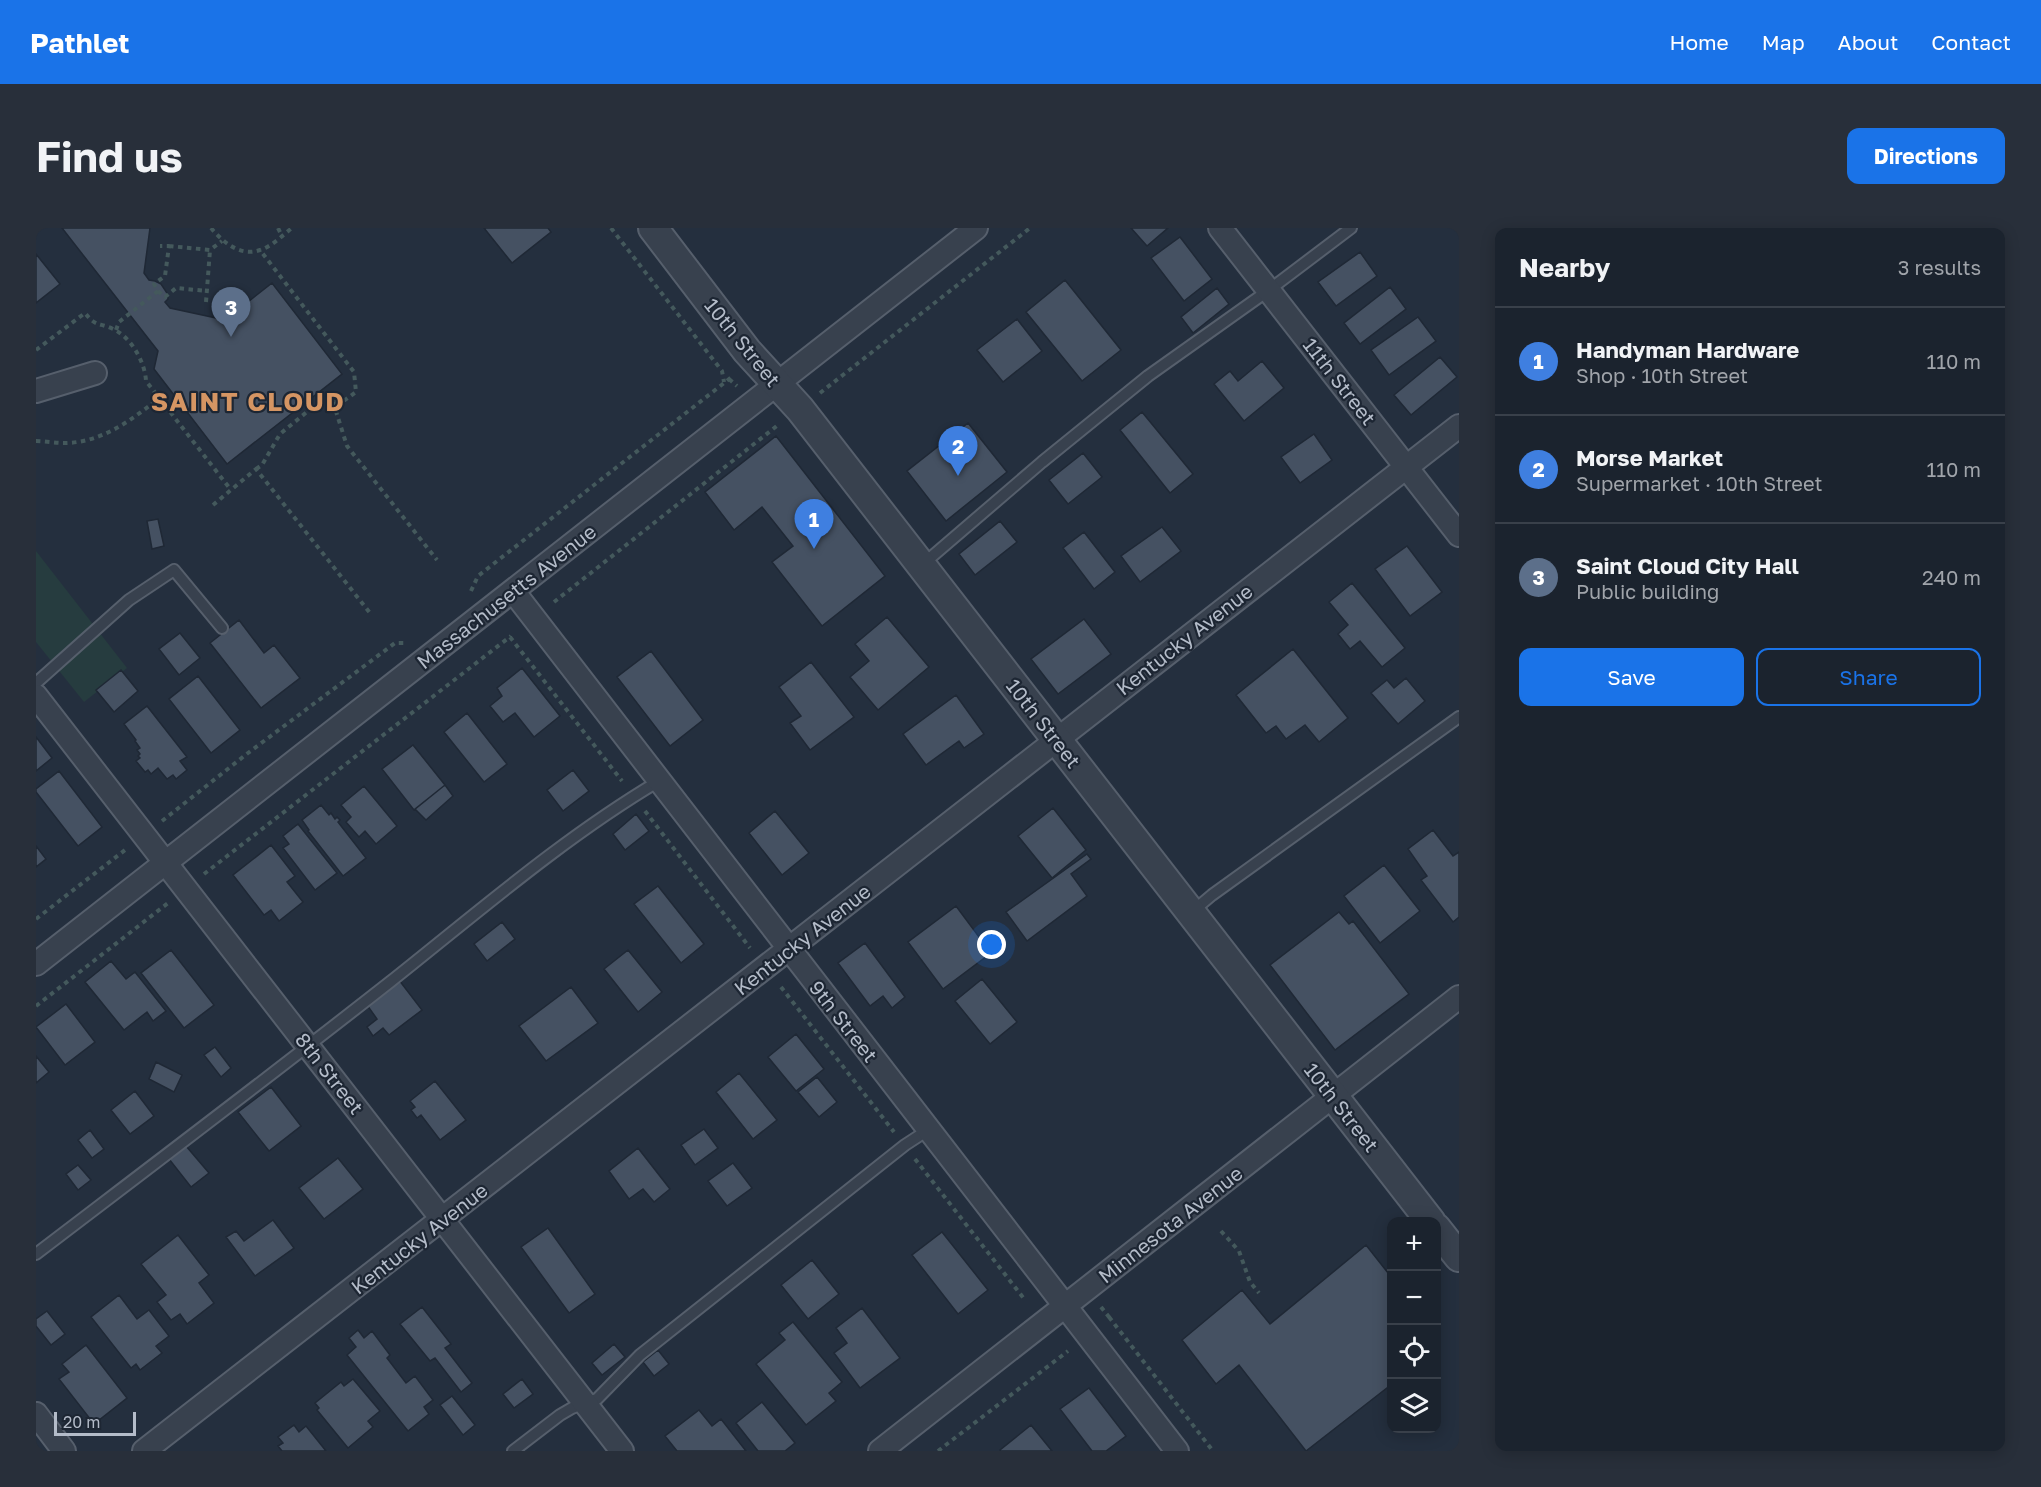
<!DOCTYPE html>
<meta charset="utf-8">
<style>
:root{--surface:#1b232e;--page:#282f3a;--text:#f1f3f6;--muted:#a0a4aa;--line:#39404a;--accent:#1a73e8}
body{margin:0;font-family:"Golos Text",sans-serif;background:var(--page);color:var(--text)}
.controls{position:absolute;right:18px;bottom:18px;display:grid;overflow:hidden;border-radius:12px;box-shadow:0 3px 15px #0003}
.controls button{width:54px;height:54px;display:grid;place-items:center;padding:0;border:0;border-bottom:2px solid var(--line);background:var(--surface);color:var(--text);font:30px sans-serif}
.scale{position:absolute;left:18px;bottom:15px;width:82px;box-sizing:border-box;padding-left:6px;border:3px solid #b4bcc9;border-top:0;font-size:16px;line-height:21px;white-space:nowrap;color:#b4bcc9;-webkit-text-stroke:4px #1d2633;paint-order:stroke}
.you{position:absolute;left:956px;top:717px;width:21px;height:21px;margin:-15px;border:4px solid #fff;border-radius:50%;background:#1a73e8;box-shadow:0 0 0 9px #1a73e833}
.badge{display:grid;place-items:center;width:39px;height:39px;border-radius:50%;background:var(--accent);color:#fff;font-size:20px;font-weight:700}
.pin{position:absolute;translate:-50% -50px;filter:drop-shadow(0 2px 3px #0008)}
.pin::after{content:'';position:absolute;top:32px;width:21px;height:18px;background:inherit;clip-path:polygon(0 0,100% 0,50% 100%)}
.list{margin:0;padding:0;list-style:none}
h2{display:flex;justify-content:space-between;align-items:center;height:78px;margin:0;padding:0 24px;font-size:26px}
h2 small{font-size:20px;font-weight:400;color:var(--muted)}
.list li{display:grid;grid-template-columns:39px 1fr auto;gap:18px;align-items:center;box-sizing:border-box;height:108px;padding:0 24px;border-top:2px solid var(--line)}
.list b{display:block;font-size:22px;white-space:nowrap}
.list p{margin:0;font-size:20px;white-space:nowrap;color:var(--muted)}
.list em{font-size:20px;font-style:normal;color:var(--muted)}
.actions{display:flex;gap:12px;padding:18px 24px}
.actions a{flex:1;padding:14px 0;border:2px solid var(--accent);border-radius:12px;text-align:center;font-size:21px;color:var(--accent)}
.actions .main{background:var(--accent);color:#fff}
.icon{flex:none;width:33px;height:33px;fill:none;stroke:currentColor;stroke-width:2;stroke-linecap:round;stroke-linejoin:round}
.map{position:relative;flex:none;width:1423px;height:1223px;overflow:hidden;border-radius:12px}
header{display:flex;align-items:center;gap:36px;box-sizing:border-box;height:84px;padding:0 30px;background:var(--accent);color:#fff}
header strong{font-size:28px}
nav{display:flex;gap:33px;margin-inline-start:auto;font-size:21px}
.intro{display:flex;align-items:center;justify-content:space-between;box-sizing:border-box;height:144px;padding:0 36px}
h1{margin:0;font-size:42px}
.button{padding:15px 27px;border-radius:12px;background:var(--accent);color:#fff;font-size:21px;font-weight:700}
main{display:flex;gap:36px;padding:0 36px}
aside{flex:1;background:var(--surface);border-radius:12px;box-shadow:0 3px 15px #0003}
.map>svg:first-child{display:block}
</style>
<header>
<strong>Pathlet</strong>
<nav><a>Home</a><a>Map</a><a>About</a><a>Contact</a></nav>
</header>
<div class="intro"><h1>Find us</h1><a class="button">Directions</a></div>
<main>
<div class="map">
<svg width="1423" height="1223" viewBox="0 0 1423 1223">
<rect width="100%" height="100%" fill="#242f3e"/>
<path fill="#263c3f" d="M 0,323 L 91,440 L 48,474 L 0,414 Z"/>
<path fill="#455162" stroke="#1f2835" stroke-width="1.5" d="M 26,0 L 114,0 L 108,45 L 113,52 L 119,53 L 125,56 L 131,65 L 132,71 L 129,74 L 134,80 L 189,92 L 236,55 L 306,146 L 191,236 L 118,141 L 122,123 Z
M 448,0 L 512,0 L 515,4 L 476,35 Z
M 1095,0 L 1132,0 L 1111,18 Z
M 1144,9 L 1176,51 L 1148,73 L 1115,30 Z
M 1324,24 L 1341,48 L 1300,78 L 1282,54 Z
M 0,26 L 24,56 L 0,75 Z
M 1029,52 L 1085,122 L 1046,153 L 990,84 Z
M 1354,59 L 1370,81 L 1324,116 L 1308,95 Z
M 1181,60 L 1193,76 L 1157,105 L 1145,89 Z
M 1382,89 L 1400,113 L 1353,147 L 1335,122 Z
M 981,91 L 1006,123 L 967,154 L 941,122 Z
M 1404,129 L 1421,149 L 1375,187 L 1358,167 Z
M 1226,133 L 1248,160 L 1208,193 L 1178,156 L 1194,143 L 1202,153 Z
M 1106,184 L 1157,246 L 1134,265 L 1084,202 Z
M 932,195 L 971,244 L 910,293 L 871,243 Z
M 1278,206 L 1296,232 L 1264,255 L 1245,229 Z
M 740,208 L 849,348 L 786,398 L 736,334 L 757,318 L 726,279 L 698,302 L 669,264 Z
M 1047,225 L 1066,249 L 1032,276 L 1013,252 Z
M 122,291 L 128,318 L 116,321 L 111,293 Z
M 964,293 L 981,314 L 939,347 L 923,326 Z
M 1126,299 L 1145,323 L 1104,354 L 1085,328 Z
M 1048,304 L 1079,344 L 1058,361 L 1027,320 Z
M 1371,318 L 1406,364 L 1374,388 L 1339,341 Z
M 1316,355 L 1369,420 L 1346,439 L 1324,413 L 1314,421 L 1302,406 L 1312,397 L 1293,374 Z
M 851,389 L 893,439 L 842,482 L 814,449 L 833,433 L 819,416 Z
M 1048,391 L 1075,426 L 1022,466 L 995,431 Z
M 203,392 L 228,425 L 238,417 L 264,450 L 225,480 L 174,415 Z
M 144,405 L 164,430 L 143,447 L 123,421 Z
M 1257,421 L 1312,490 L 1283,514 L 1269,497 L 1250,511 L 1240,498 L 1230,505 L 1200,467 Z
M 615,423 L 667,492 L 634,518 L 581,449 Z
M 775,434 L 818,489 L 774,522 L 754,495 L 765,488 L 743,459 Z
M 486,440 L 524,488 L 498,509 L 479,485 L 467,494 L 454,478 L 466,468 L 461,460 Z
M 85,442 L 102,463 L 78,484 L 60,462 Z
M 162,448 L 204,502 L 175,525 L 133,471 Z
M 1370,450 L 1389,473 L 1362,496 L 1335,465 L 1351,452 L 1358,460 Z
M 920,467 L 948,506 L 928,520 L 923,513 L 890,537 L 867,506 Z
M 111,478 L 151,529 L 144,533 L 151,542 L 140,551 L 137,547 L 131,551 L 122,540 L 115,546 L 112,542 L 109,544 L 100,533 L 104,530 L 102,528 L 104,526 L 101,522 L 104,520 L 99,513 L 100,512 L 88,496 Z
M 431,485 L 471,536 L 448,554 L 408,504 Z
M 0,509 L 16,530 L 0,543 Z
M 377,517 L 409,557 L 378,582 L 346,541 Z
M 537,542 L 553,563 L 527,583 L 511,562 Z
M 23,543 L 66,599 L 42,618 L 0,564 L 0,561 Z
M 409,557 L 417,568 L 390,592 L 379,581 Z
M 328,558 L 361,598 L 340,616 L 329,603 L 323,609 L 310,594 L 315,589 L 305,577 Z
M 285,577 L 293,587 L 295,585 L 299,591 L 301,589 L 304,592 L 302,594 L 330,630 L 307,648 L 272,603 L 273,602 L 266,592 Z
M 1017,580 L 1050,622 L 1016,650 L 982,608 Z
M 739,583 L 773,625 L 746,647 L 713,605 Z
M 600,586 L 613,603 L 589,622 L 577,606 Z
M 262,596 L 301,645 L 279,662 L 247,620 L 253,616 L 247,608 Z
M 1397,602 L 1417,628 L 1423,624 L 1423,689 L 1417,694 L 1385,652 L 1391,648 L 1372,621 Z
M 235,617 L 259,648 L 251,654 L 267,674 L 243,693 L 235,682 L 228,687 L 197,647 Z
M 0,618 L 10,631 L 0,639 Z
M 1051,626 L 1055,631 L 1035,646 L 1051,668 L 991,713 L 970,684 Z
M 1348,637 L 1384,683 L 1344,715 L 1308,668 Z
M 622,658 L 668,716 L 645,735 L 598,676 Z
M 920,678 L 955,725 L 907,761 L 872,714 Z
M 1303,684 L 1313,696 L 1317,693 L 1373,766 L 1299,822 L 1234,737 Z
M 466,694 L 479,711 L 451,733 L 438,716 Z
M 829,715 L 869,769 L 856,780 L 847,768 L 834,778 L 802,735 Z
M 135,722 L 178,777 L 148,800 L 105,745 Z
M 592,722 L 626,764 L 602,784 L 568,741 Z
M 75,733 L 90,751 L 99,744 L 130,783 L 117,793 L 111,784 L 88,802 L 49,754 Z
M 946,751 L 981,794 L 954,816 L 919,773 Z
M 363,752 L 386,782 L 353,807 L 347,800 L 337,808 L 331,799 L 341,791 L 331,777 Z
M 535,759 L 562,795 L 510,833 L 483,798 Z
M 30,776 L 59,814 L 29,837 L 0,799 Z
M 760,806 L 788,841 L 760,863 L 732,829 Z
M 179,819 L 195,840 L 185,849 L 168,827 Z
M 0,828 L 13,844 L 0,855 Z
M 120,834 L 146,847 L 138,864 L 113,851 Z
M 703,845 L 741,892 L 717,911 L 680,864 Z
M 781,849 L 801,874 L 783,889 L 762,864 Z
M 399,853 L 430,892 L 404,912 L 385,887 L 381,890 L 375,882 L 379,879 L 374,873 Z
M 235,859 L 265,898 L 233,923 L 202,884 Z
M 99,863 L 118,888 L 94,906 L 75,882 Z
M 668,901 L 682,920 L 659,937 L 645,917 Z
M 54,902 L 68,921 L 56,930 L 42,912 Z
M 150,918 L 173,945 L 155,959 L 133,931 Z
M 602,920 L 634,961 L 618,974 L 607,961 L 593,971 L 573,943 Z
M 302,930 L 327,961 L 288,991 L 263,960 Z
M 697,935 L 716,960 L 691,978 L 672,953 Z
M 42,937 L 55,952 L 42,962 L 30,946 Z
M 237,992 L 258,1020 L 219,1048 L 190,1009 L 200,1003 L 208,1013 Z
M 512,1000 L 559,1066 L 533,1085 L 485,1019 Z
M 906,1004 L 952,1062 L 922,1086 L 876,1027 Z
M 142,1007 L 173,1047 L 163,1055 L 178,1075 L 151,1096 L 144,1086 L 135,1092 L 121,1074 L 130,1067 L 105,1036 Z
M 1330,1017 L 1356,1050 L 1356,1156 L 1270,1223 L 1203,1137 L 1180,1156 L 1146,1112 L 1206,1062 L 1234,1096 Z
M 776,1032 L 803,1066 L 772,1091 L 745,1057 Z
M 83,1067 L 101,1091 L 113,1082 L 133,1108 L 120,1118 L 126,1125 L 104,1142 L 100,1136 L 95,1140 L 55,1089 Z
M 386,1079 L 415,1116 L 409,1120 L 436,1155 L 425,1164 L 399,1130 L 394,1133 L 364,1096 Z
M 826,1080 L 864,1130 L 824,1160 L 798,1125 L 811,1115 L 800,1100 Z
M 11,1083 L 29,1106 L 15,1117 L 0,1098 L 0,1091 Z
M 757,1094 L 806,1154 L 793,1165 L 800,1173 L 770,1197 L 720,1136 L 749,1112 L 743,1105 Z
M 322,1102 L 328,1110 L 336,1103 L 354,1127 L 351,1130 L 370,1155 L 379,1148 L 397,1172 L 388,1179 L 393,1186 L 372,1203 L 311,1127 L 320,1119 L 313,1110 Z
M 578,1116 L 589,1129 L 566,1147 L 556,1135 Z
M 50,1117 L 91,1170 L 58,1196 L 23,1151 L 33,1144 L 26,1136 Z
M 622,1122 L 633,1136 L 618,1148 L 607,1134 Z
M 317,1151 L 344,1183 L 332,1193 L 337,1199 L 312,1220 L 281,1182 L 283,1180 L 279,1175 L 305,1154 L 308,1158 Z
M 486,1151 L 497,1166 L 478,1180 L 467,1166 Z
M 1053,1160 L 1090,1208 L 1070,1223 L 1056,1223 L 1024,1181 Z
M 416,1168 L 439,1197 L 427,1207 L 404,1177 Z
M 726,1174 L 759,1215 L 749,1223 L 722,1223 L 700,1195 Z
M 663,1182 L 676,1198 L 685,1191 L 710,1223 L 641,1223 L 629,1208 Z
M 258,1197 L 263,1204 L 270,1198 L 290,1223 L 246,1223 L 242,1218 L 247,1215 L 242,1209 Z
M 995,1197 L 1016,1223 L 965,1223 L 964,1222 Z"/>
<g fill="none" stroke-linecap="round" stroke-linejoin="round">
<defs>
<path id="service" d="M 886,337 L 1006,234 L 1112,148 L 1233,62 L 1315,0
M 0,455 L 93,372 L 138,342 L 186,400
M 1157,683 L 1176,667 L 1423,489
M 0,1026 C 118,936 237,846 354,754 C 441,685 527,610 623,553
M 477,1223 L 524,1187 L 536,1180 L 561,1171 L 604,1127 L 869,917 L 892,902"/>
<path id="minor" d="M 1184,0 L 1423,307
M 0,163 L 59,145
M 477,363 L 1141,1223
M 0,468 L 586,1223
M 0,736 L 940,0
M 0,1186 L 28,1223
M 108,1223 C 548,883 984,539 1423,198
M 844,1223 L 1423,769"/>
<path id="tertiary" d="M 617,0 L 711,123 L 764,181 L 1395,994
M 1400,1000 L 1423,1029"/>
</defs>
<use href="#service" stroke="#565f6c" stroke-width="14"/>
<use href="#minor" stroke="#565f6c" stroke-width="26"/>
<use href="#tertiary" stroke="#565f6c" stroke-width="32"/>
<path stroke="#44595c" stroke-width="4" stroke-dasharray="4.5 4.5" stroke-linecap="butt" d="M 175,0 C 187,14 204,29 224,22 C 235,19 247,7 256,0
M 242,0 L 246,8
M 575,0 L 686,143 L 688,154
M 133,18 L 174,22 L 186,13
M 122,63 L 129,69 L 140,60 L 171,63
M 170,74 L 174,22
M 80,102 L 83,94 L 122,63 L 118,56 L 129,48 L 133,18 L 124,18
M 0,122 L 49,85 C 60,99 62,94 77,101 C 95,109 109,134 110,153 L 195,262
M 693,151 L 701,158
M 784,165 L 994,0
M 297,174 L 311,218 L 401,332
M 0,213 C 9,213 19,215 28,215 C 65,215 96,192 123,170
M 220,241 L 226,237 L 244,206 L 277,179 L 309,172 L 320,164 L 318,144 L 224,22
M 177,277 L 220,241 L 334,385
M 435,363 L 442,348 L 697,148
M 518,374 L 742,197
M 474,409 L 586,553
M 609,583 L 714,720
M 126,593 L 212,525 L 359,415 L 370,415
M 168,646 L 475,408
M 0,691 L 89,622
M 745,759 L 858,904
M 0,778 L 132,675
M 879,931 L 989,1072
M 1185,1003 L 1203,1023 L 1214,1054 L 1223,1065
M 1065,1079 L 1073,1089 L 1070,1091
M 1073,1089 L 1177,1223
M 902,1223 L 1032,1123"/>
<use href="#service" stroke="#38414e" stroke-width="10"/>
<use href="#minor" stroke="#38414e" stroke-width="22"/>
<use href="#tertiary" stroke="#38414e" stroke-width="28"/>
</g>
<g text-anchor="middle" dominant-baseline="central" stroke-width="4.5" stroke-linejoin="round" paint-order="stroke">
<g font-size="20" fill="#b4bcc9" stroke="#1d2633">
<text transform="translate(707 114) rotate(51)">10th Street</text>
<text transform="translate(1304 153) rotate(52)">11th Street</text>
<text transform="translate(470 368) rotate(-38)">Massachusetts Avenue</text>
<text transform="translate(1148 411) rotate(-38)">Kentucky Avenue</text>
<text transform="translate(1008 495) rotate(52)">10th Street</text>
<text transform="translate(766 711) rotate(-38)">Kentucky Avenue</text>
<text transform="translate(808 793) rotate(52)">9th Street</text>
<text transform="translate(294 845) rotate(52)">8th Street</text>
<text transform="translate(1306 879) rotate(52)">10th Street</text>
<text transform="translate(1134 996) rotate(-38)">Minnesota Avenue</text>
<text transform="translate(383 1010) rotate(-38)">Kentucky Avenue</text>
</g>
<g font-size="26" font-weight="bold" letter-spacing="1.5" fill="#d59563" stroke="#1d2633">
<text x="212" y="173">SAINT CLOUD</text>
</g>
</g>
</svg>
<div class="controls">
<button>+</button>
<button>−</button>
<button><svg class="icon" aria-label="locate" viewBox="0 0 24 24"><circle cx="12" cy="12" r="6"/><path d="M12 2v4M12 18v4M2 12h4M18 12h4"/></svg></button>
<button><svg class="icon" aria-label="layers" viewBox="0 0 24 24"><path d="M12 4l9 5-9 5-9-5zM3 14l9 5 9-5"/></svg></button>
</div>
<div class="scale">20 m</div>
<div class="you"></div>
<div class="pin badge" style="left:778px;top:321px;background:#3f7fe0">1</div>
<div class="pin badge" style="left:922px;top:248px;background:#3f7fe0">2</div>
<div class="pin badge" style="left:195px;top:109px;background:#5c6f8a">3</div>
</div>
<aside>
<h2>Nearby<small>3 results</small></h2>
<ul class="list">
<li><span class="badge" style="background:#3f7fe0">1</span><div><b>Handyman Hardware</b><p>Shop · 10th Street</p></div><em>110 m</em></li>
<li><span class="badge" style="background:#3f7fe0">2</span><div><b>Morse Market</b><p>Supermarket · 10th Street</p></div><em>110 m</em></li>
<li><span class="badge" style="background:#5c6f8a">3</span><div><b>Saint Cloud City Hall</b><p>Public building</p></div><em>240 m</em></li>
</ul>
<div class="actions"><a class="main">Save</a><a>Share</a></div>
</aside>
</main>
